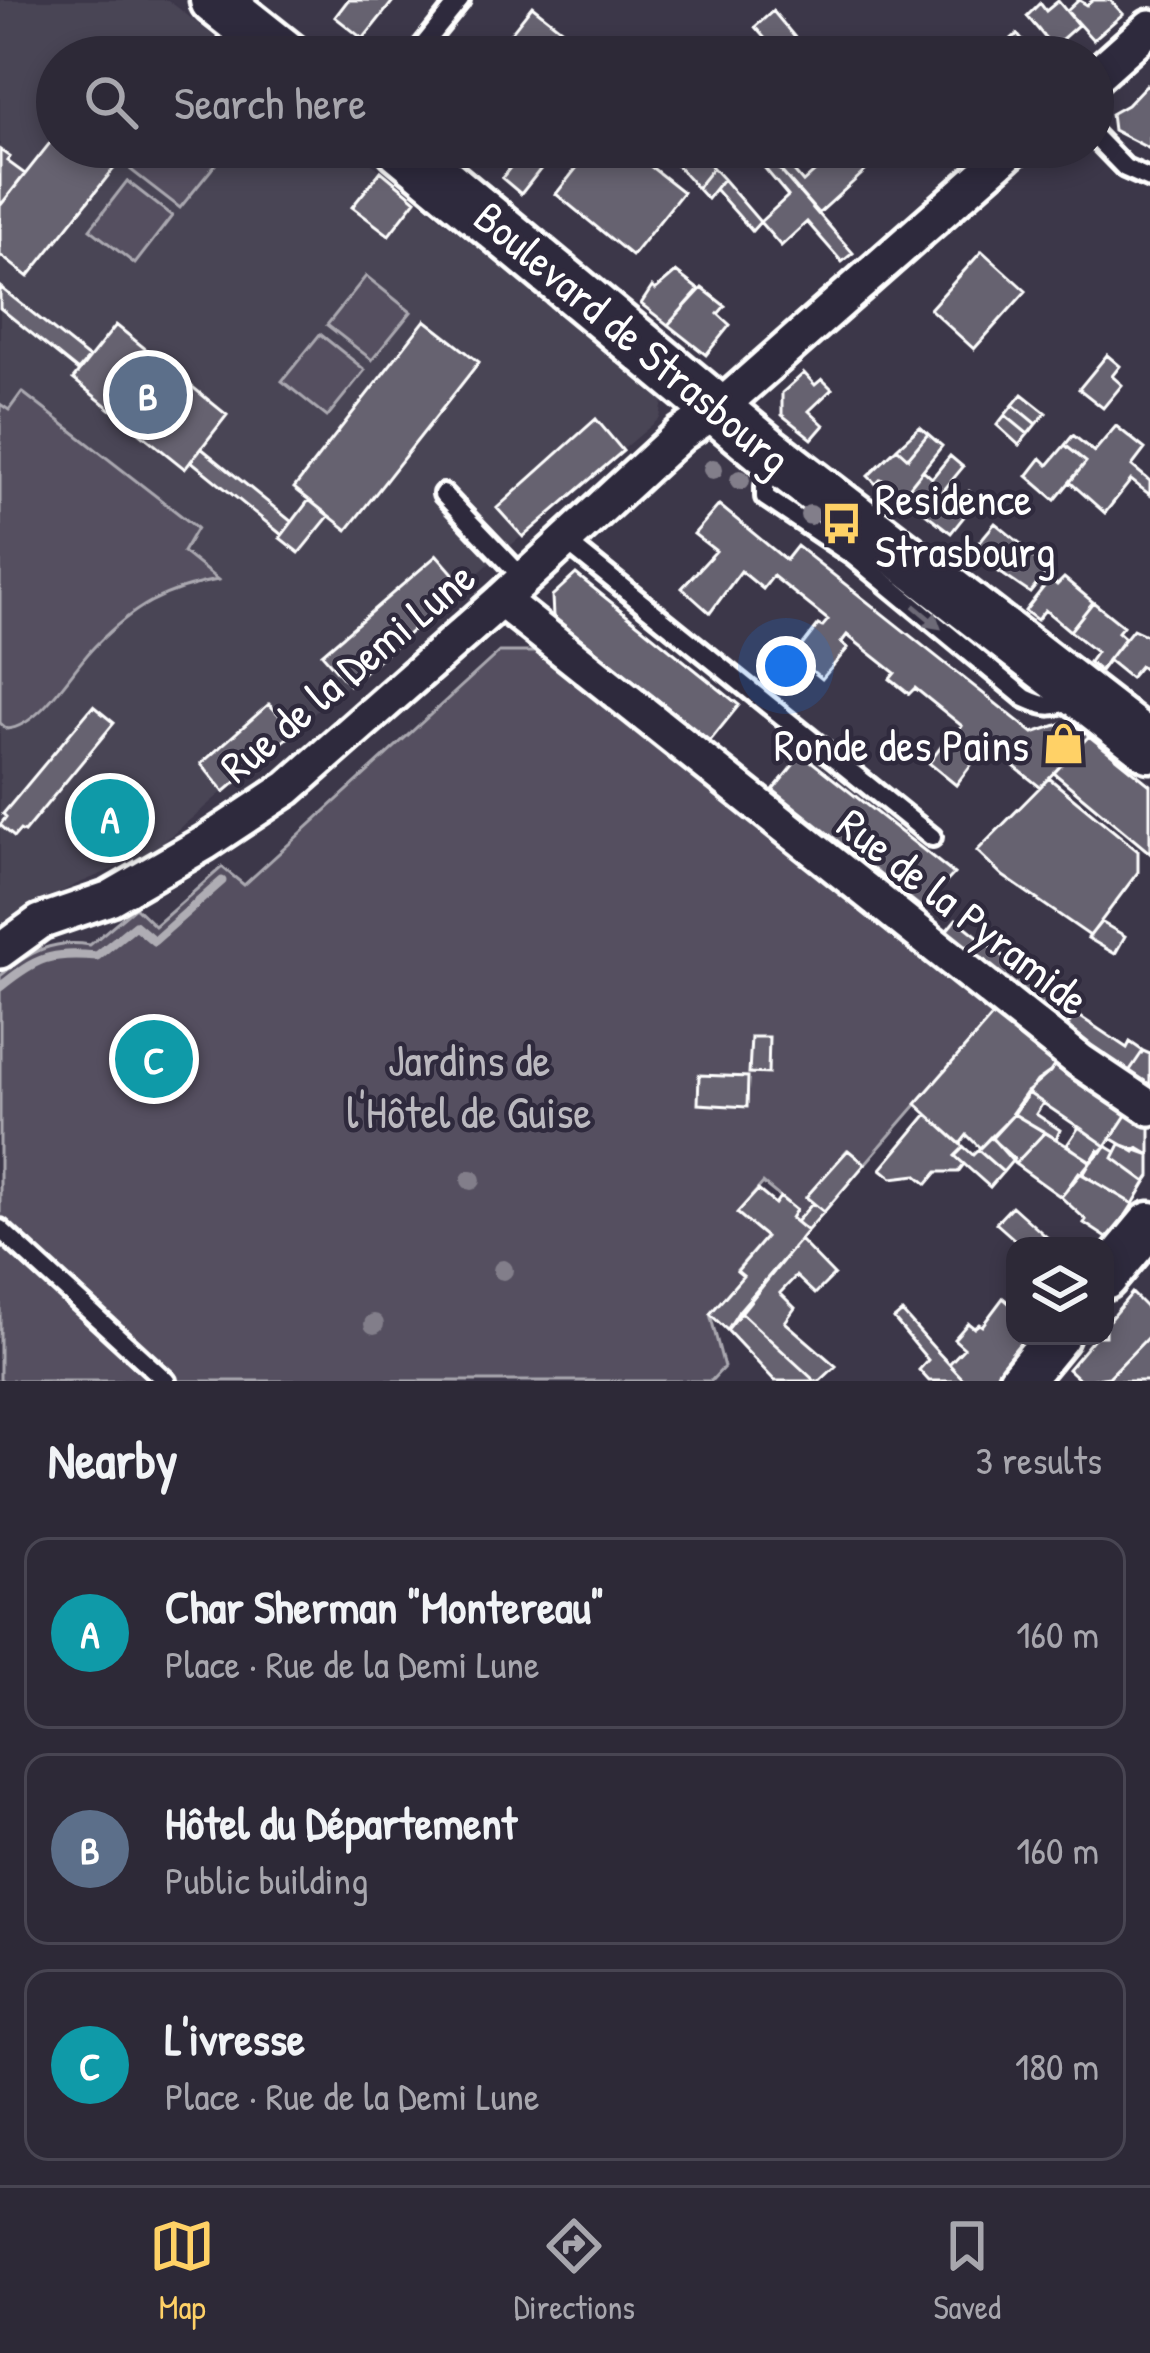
<!DOCTYPE html>
<meta charset="utf-8">
<style>
:root{--surface:#2d2937;--page:#393542;--text:#f1f3f6;--muted:#a7a6ad;--line:#484552;--accent:#ffd166}
body{margin:0;font-family:"Patrick Hand",sans-serif;background:var(--page);color:var(--text)}
.controls{position:absolute;right:36px;bottom:36px;display:grid;overflow:hidden;border-radius:24px;box-shadow:0 6px 18px #0003}
.controls button{width:108px;height:108px;display:grid;place-items:center;padding:0;border:0;border-bottom:3px solid var(--line);background:var(--surface);color:var(--text);font:60px sans-serif}
.you{position:absolute;left:786px;top:666px;width:42px;height:42px;margin:-30px;border:9px solid #fff;border-radius:50%;background:#1a73e8;box-shadow:0 0 0 18px #1a73e833}
.badge{display:grid;place-items:center;width:78px;height:78px;border-radius:50%;background:var(--accent);color:#fff;font-size:39px;font-weight:700}
.pin{position:absolute;translate:-50% -50%;border:6px solid #fff;box-shadow:0 3px 12px #0006}
.list{margin:0;padding:0;list-style:none}
h2{display:flex;justify-content:space-between;align-items:center;height:156px;margin:0;padding:0 48px;font-size:51px}
h2 small{font-size:39px;font-weight:400;color:var(--muted)}
.list li{display:grid;grid-template-columns:78px 1fr auto;gap:36px;align-items:center;box-sizing:border-box;height:192px;margin:0 24px 24px;padding:0 24px;border:3px solid var(--line);border-radius:24px}
.list b{display:block;font-size:45px;white-space:nowrap}
.list p{margin:0;font-size:39px;white-space:nowrap;color:var(--muted)}
.list em{font-size:39px;font-style:normal;color:var(--muted)}
.icon{flex:none;width:66px;height:66px;fill:none;stroke:currentColor;stroke-width:2;stroke-linecap:round;stroke-linejoin:round}
.map{position:relative;flex:none;width:1150px;height:1381px;overflow:hidden}
.search{position:absolute;background:var(--surface);box-shadow:0 6px 18px #0003;left:36px;right:36px;top:36px;height:132px;display:flex;align-items:center;gap:30px;box-sizing:border-box;padding:0 42px;border-radius:66px;color:var(--muted);font-size:45px}
.sheet{height:804px;background:var(--surface)}
nav{display:flex;justify-content:space-around;align-items:center;box-sizing:border-box;height:168px;border-top:3px solid var(--line);background:var(--surface);font-size:33px;color:var(--muted)}
nav a{display:grid;justify-items:center;gap:6px}
nav .on{color:var(--accent)}
.map>svg:first-child{display:block}
</style>
<div class="map">
<svg width="1150" height="1381" viewBox="0 0 1150 1381">
<rect width="100%" height="100%" fill="#3c3749"/>
<filter id="ink" filterUnits="userSpaceOnUse"><feTurbulence type="fractalNoise" baseFrequency=".00833" numOctaves="2"/><feDisplacementMap in="SourceGraphic" scale="24" xChannelSelector="R" yChannelSelector="G"/><feConvolveMatrix kernelMatrix="1 2 1 2 8 2 1 2 1" color-interpolation-filters="sRGB"/></filter>
<g filter="url(#ink)">
<path fill="#494455" d="M 0,0 L 168,0 L 240,57 L 57,57 L 57,147 L 351,147 L 664,396 L 660,418 L 151,853 L 75,885 L 0,923 Z"/>
<path fill="#555060" stroke="#aaa8b0" stroke-width="3" d="M 149,147 L 202,147 L 219,160 L 180,208 L 131,170 Z
M 127,181 L 172,216 L 135,264 L 90,229 Z
M 366,276 L 411,312 L 372,360 L 327,325 Z
M 320,334 L 365,370 L 327,417 L 282,381 Z
M 22,392 L 197,528 L 183,552 L 218,580 C 165,589 133,607 95,646 C 71,670 41,726 7,729 L 0,723 L 0,404 L 9,410 Z
M 499,652 L 537,652 L 996,1012 L 865,1164 L 847,1150 L 807,1196 L 813,1203 L 796,1222 L 791,1218 L 796,1210 L 763,1183 L 738,1212 L 766,1237 L 737,1270 L 743,1276 L 710,1314 L 724,1367 L 711,1381 L 0,1381 L 0,976 C 28,952 53,939 90,945 L 135,907 L 155,926 L 222,867 L 244,885 Z"/>
<g fill="none" stroke-linecap="round" stroke-linejoin="round">
<path stroke="#afadb4" stroke-width="9" d="M 0,987 C 37,957 50,952 97,956 L 135,925 L 154,941 L 222,881"/>
</g>
<path fill="#666270" stroke="#fff" stroke-width="3" d="M 348,0 L 394,0 L 363,39 L 335,17 Z
M 1079,0 L 1087,5 L 1093,0 L 1110,0 L 1123,14 L 1093,40 L 1067,11 Z
M 1058,1 L 1078,25 L 1053,47 L 1027,16 L 1040,3 L 1046,11 Z
M 532,6 L 570,36 L 553,57 L 492,57 Z
M 773,11 L 807,52 L 801,57 L 781,57 L 755,27 Z
M 1017,34 L 1036,57 L 996,57 L 993,54 Z
M 1146,85 L 1150,88 L 1150,149 L 1113,130 L 1111,114 L 1127,105 Z
M 57,134 L 57,147 L 131,147 L 28,277 L 0,255 L 0,206 Z
M 526,147 L 558,147 L 521,194 L 502,178 Z
M 593,147 L 626,147 L 683,192 L 632,256 L 556,194 Z
M 661,147 L 695,147 L 713,168 L 697,188 Z
M 760,147 L 853,253 L 842,262 L 807,222 L 781,246 L 760,222 L 788,196 L 752,153 Z
M 760,147 L 773,147 L 803,182 L 842,147 L 859,147 L 874,163 L 818,214 Z
M 0,150 L 10,157 L 7,161 L 25,174 L 0,206 Z
M 713,168 L 723,179 L 707,199 L 697,188 Z
M 381,171 L 416,200 L 389,235 L 352,207 Z
M 723,179 L 760,222 L 752,231 L 715,189 Z
M 982,251 L 1026,291 L 974,349 L 930,309 Z
M 676,272 L 699,290 L 668,325 L 641,304 L 652,287 L 655,290 Z
M 0,287 L 89,358 L 78,371 L 0,308 Z
M 702,288 L 725,306 L 718,314 L 730,325 L 706,355 L 668,325 Z
M 425,320 L 479,362 L 347,530 L 294,488 Z
M 116,325 L 227,415 L 185,469 L 73,379 Z
M 1107,355 L 1120,366 L 1112,376 L 1122,385 L 1103,408 L 1079,389 Z
M 804,373 L 815,385 L 822,379 L 832,389 L 809,411 L 824,425 L 812,439 L 782,415 L 782,393 Z
M 1022,394 L 1046,413 L 1036,424 L 1013,405 Z
M 1013,405 L 1036,424 L 1028,434 L 1005,415 Z
M 1005,415 L 1028,434 L 1019,445 L 997,425 Z
M 596,419 L 623,451 L 523,537 L 497,508 Z
M 1116,426 L 1145,449 L 1132,466 L 1150,481 L 1150,495 L 1131,480 L 1105,513 L 1070,482 L 1086,462 L 1065,445 L 1073,435 L 1094,452 Z
M 920,427 L 928,434 L 908,458 L 897,448 Z
M 928,434 L 942,446 L 903,495 L 881,479 L 876,484 L 868,476 L 897,448 L 908,458 Z
M 1065,445 L 1086,462 L 1055,500 L 1027,476 L 1041,458 L 1048,465 Z
M 201,448 L 292,522 L 282,535 L 191,461 Z
M 950,456 L 963,467 L 925,513 L 903,495 L 923,470 L 932,478 Z
M 945,489 L 960,501 L 969,491 L 978,499 L 951,533 L 925,513 Z
M 309,500 L 329,516 L 299,553 L 280,538 Z
M 719,505 L 786,560 L 797,546 L 1033,733 L 1069,721 L 1089,736 L 1040,787 L 981,740 L 974,748 L 980,753 L 956,785 L 929,763 L 952,732 L 955,734 L 962,726 L 915,688 L 909,694 L 890,679 L 895,673 L 847,635 L 841,643 L 848,648 L 822,679 L 794,656 L 818,625 L 822,627 L 828,620 L 773,576 L 763,589 L 741,571 L 710,613 L 682,588 L 716,551 L 694,534 Z
M 995,523 L 1021,544 L 999,572 L 975,547 Z
M 1020,545 L 1048,571 L 1030,593 L 999,572 Z
M 437,555 L 464,586 L 349,685 L 322,654 Z
M 576,574 L 739,705 L 710,741 L 553,617 L 552,596 Z
M 1064,578 L 1093,602 L 1070,631 L 1045,610 L 1037,620 L 1025,611 L 1050,579 L 1057,585 Z
M 1093,602 L 1123,626 L 1118,632 L 1125,638 L 1100,671 L 1089,662 L 1096,652 L 1070,631 Z
M 1133,629 L 1150,637 L 1150,664 L 1145,670 L 1140,666 L 1130,678 L 1108,660 Z
M 269,704 L 285,721 L 295,712 L 305,723 L 224,792 L 201,764 Z
M 93,706 L 114,723 L 24,832 L 20,830 L 14,837 L 0,825 L 6,817 L 3,814 Z
M 1089,736 L 1150,785 L 1150,853 L 1054,773 Z
M 802,754 L 954,874 L 922,908 L 773,790 Z
M 1049,778 L 1138,851 L 1138,872 L 1090,936 L 1003,876 L 977,851 Z
M 956,919 L 1076,1014 L 1063,1031 L 942,936 Z
M 1101,922 L 1125,936 L 1115,954 L 1088,938 Z
M 998,1010 L 1060,1057 L 1050,1072 L 1037,1081 L 1014,1114 L 980,1148 L 967,1135 L 960,1144 L 916,1104 Z
M 1076,1014 L 1127,1048 L 1130,1042 L 1143,1051 L 1124,1079 L 1063,1031 Z
M 751,1037 L 769,1037 L 768,1074 L 749,1073 Z
M 1143,1051 L 1150,1054 L 1150,1100 L 1124,1079 Z
M 1060,1057 L 1130,1109 L 1106,1146 L 1027,1092 L 1050,1072 Z
M 699,1075 L 748,1077 L 747,1107 L 698,1104 Z
M 1027,1092 L 1043,1103 L 1036,1114 L 1060,1130 L 1056,1139 L 1012,1113 Z
M 1130,1109 L 1150,1123 L 1150,1155 L 1138,1148 L 1135,1152 L 1111,1138 Z
M 927,1114 L 964,1147 L 955,1156 L 964,1164 L 958,1172 L 937,1172 L 927,1184 L 916,1175 L 892,1178 L 881,1169 Z
M 1014,1114 L 1045,1132 L 1015,1164 L 992,1138 Z
M 1079,1127 L 1106,1146 L 1091,1162 L 1067,1145 Z
M 1045,1132 L 1091,1161 L 1061,1197 L 1015,1164 Z
M 990,1137 L 1014,1159 L 1003,1172 L 978,1150 Z
M 1120,1144 L 1150,1155 L 1150,1176 L 1146,1182 L 1113,1158 Z
M 1106,1146 L 1116,1152 L 1113,1158 L 1146,1182 L 1133,1204 L 1083,1175 L 1098,1150 L 1102,1152 Z
M 964,1147 L 973,1155 L 978,1150 L 1003,1172 L 990,1187 L 955,1156 Z
M 848,1150 L 865,1164 L 824,1212 L 806,1197 Z
M 1079,1172 L 1133,1204 L 1110,1240 L 1084,1223 L 1086,1220 L 1061,1197 Z
M 758,1190 L 775,1204 L 780,1197 L 796,1210 L 791,1218 L 807,1231 L 727,1330 L 710,1314 L 743,1276 L 737,1271 L 766,1237 L 737,1213 Z
M 813,1203 L 824,1212 L 807,1231 L 796,1222 Z
M 1012,1206 L 1032,1224 L 1057,1246 L 1022,1246 L 996,1223 Z
M 800,1240 L 834,1275 L 815,1294 L 796,1276 L 780,1293 L 795,1308 L 785,1322 L 836,1366 L 820,1381 L 815,1381 L 739,1311 Z
M 1132,1293 L 1150,1311 L 1150,1335 L 1109,1377 L 1081,1381 L 1068,1369 L 1096,1336 L 1105,1336 L 1105,1325 Z
M 1003,1298 L 1015,1308 L 1015,1336 L 1033,1336 L 995,1381 L 965,1381 L 949,1364 L 964,1348 L 954,1339 L 968,1323 L 974,1328 L 979,1324 L 982,1326 Z
M 739,1311 L 815,1381 L 775,1381 L 727,1330 Z
M 902,1312 L 934,1348 L 965,1381 L 929,1381 L 919,1370 L 928,1360 L 894,1319 Z
M 1150,1335 L 1150,1381 L 1101,1381 L 1109,1377 Z"/>
<g fill="none" stroke-linecap="round" stroke-linejoin="round">
<defs>
<path id="service" d="M 414,57 L 460,0
M 1093,135 L 1125,168 L 1150,179
M 775,466 L 765,486 L 765,497 L 853,556 L 1025,698 C 1046,708 1056,709 1075,696
M 443,494 L 524,579
M 565,541 L 932,837
M 0,1229 L 166,1381"/>
<path id="minor" d="M 1093,78 L 1150,27
M 501,600 L 1080,1061 L 1150,1108
M 0,951 L 40,922 L 110,898 L 205,843 L 288,788 L 501,600 L 681,434 L 717,410 L 1015,147"/>
<path id="tertiary" d="M 1105,1278 L 1150,1224
M 1020,1381 L 1057,1336"/>
<path id="secondary" d="M 215,0 L 287,57
M 401,147 L 767,451 L 1150,747"/>
</defs>
<use href="#service" stroke="#fff" stroke-width="26"/>
<use href="#minor" stroke="#fff" stroke-width="42"/>
<use href="#tertiary" stroke="#fff" stroke-width="51"/>
<use href="#secondary" stroke="#fff" stroke-width="57"/>
<use href="#service" stroke="#2f2a3d" stroke-width="16"/>
<use href="#minor" stroke="#2f2a3d" stroke-width="33"/>
<use href="#tertiary" stroke="#2f2a3d" stroke-width="42"/>
<use href="#secondary" stroke="#2f2a3d" stroke-width="48"/>
</g>
<g fill="#827e8a">
<circle cx="713" cy="469" r="10"/>
<circle cx="740" cy="480" r="10"/>
<circle cx="810" cy="515" r="10"/>
<circle cx="471" cy="1180" r="10"/>
<circle cx="503" cy="1270" r="10"/>
<circle cx="374" cy="1324" r="10"/>
</g>
<defs><path id="oneway-solid" d="M-6-.8H1V-3.2L6.5 0L1 3.2V.8H-6Z" transform="scale(3)"/></defs>
<use fill="#6d6a77" href="#oneway-solid" transform="translate(927 617) rotate(40)"/>
</g>
<defs>
<symbol id="bus-bare" viewBox="-9 -9 18 18"><path d="M-5-6H5V4H4V6H2V4H-2V6H-4V4H-5ZM-3.5-4V0h7V-4ZM-3.5 1.2v1.5H-2V1.2ZM2 1.2v1.5H3.5V1.2Z" fill="#ffd166" stroke="#2f2a3d" stroke-width="2.5" paint-order="stroke"/></symbol>
<symbol id="shop-bare" viewBox="-9 -9 18 18"><path d="M-5-2.5h2.3a2.7 3.5 0 0 1 5.4 0H5L5.5 6h-11ZM-1.5-2.5h3a1.5 2.3 0 0 0-3 0Z" fill="#ffd166" stroke="#2f2a3d" stroke-width="2.5" paint-order="stroke"/></symbol>
</defs>
<g fill-rule="evenodd">
<use href="#bus-bare" x="812" y="494" width="59" height="59"/>
<use href="#shop-bare" x="1034" y="714" width="59" height="59"/>
</g>
<g text-anchor="middle" dominant-baseline="central" stroke-width="9" stroke-linejoin="round" paint-order="stroke">
<g font-size="45" fill="#fff" stroke="#2f2a3d">
<text transform="translate(633 337) rotate(40)">Boulevard de Strasbourg</text>
<text transform="translate(347 671) rotate(-40)">Rue de la Demi Lune</text>
<text transform="translate(964 911) rotate(38)">Rue de la Pyramide</text>
</g>
<g font-size="45" fill="#fff" stroke="#2f2a3d" text-anchor="start">
<text x="875" y="498">Residence<tspan x="875" dy="52">Strasbourg</tspan></text>
<text x="1029" y="744" text-anchor="end">Ronde des Pains</text>
</g>
<g font-size="45" fill="#bbb9bf" stroke="#2f2a3d">
<text x="469" y="1059">Jardins de<tspan x="469" dy="52">l'Hôtel de Guise</tspan></text>
</g>
</g>
</svg>
<div class="controls">
<button><svg class="icon" aria-label="layers" viewBox="0 0 24 24"><path d="M12 4l9 5-9 5-9-5zM3 14l9 5 9-5"/></svg></button>
</div>
<div class="you"></div>
<div class="pin badge" style="left:110px;top:818px;background:#0f9aa8">A</div>
<div class="pin badge" style="left:148px;top:395px;background:#5c6f8a">B</div>
<div class="pin badge" style="left:154px;top:1059px;background:#0f9aa8">C</div>
<div class="search"><svg class="icon" aria-label="search" viewBox="0 0 24 24"><circle cx="10" cy="10" r="6"/><path d="M15 15l6 6"/></svg>Search here</div>
</div>
<section class="sheet">
<h2>Nearby<small>3 results</small></h2>
<ul class="list">
<li><span class="badge" style="background:#0f9aa8">A</span><div><b>Char Sherman &quot;Montereau&quot;</b><p>Place · Rue de la Demi Lune</p></div><em>160 m</em></li>
<li><span class="badge" style="background:#5c6f8a">B</span><div><b>Hôtel du Département</b><p>Public building</p></div><em>160 m</em></li>
<li><span class="badge" style="background:#0f9aa8">C</span><div><b>L'ivresse</b><p>Place · Rue de la Demi Lune</p></div><em>180 m</em></li>
</ul>
</section>
<nav>
<a class="on"><svg class="icon" aria-label="map" viewBox="0 0 24 24"><path d="M3 6l6-2 6 2 6-2v14l-6 2-6-2-6 2zM9 4v14M15 6v14"/></svg>Map</a>
<a><svg class="icon" aria-label="directions" viewBox="0 0 24 24"><path d="M12 3l9 9-9 9-9-9zM9 14v-3h6M13 9l2 2-2 2"/></svg>Directions</a>
<a><svg class="icon" aria-label="saved" viewBox="0 0 24 24"><path d="M7 4h10v16l-5-4-5 4z"/></svg>Saved</a>
</nav>
